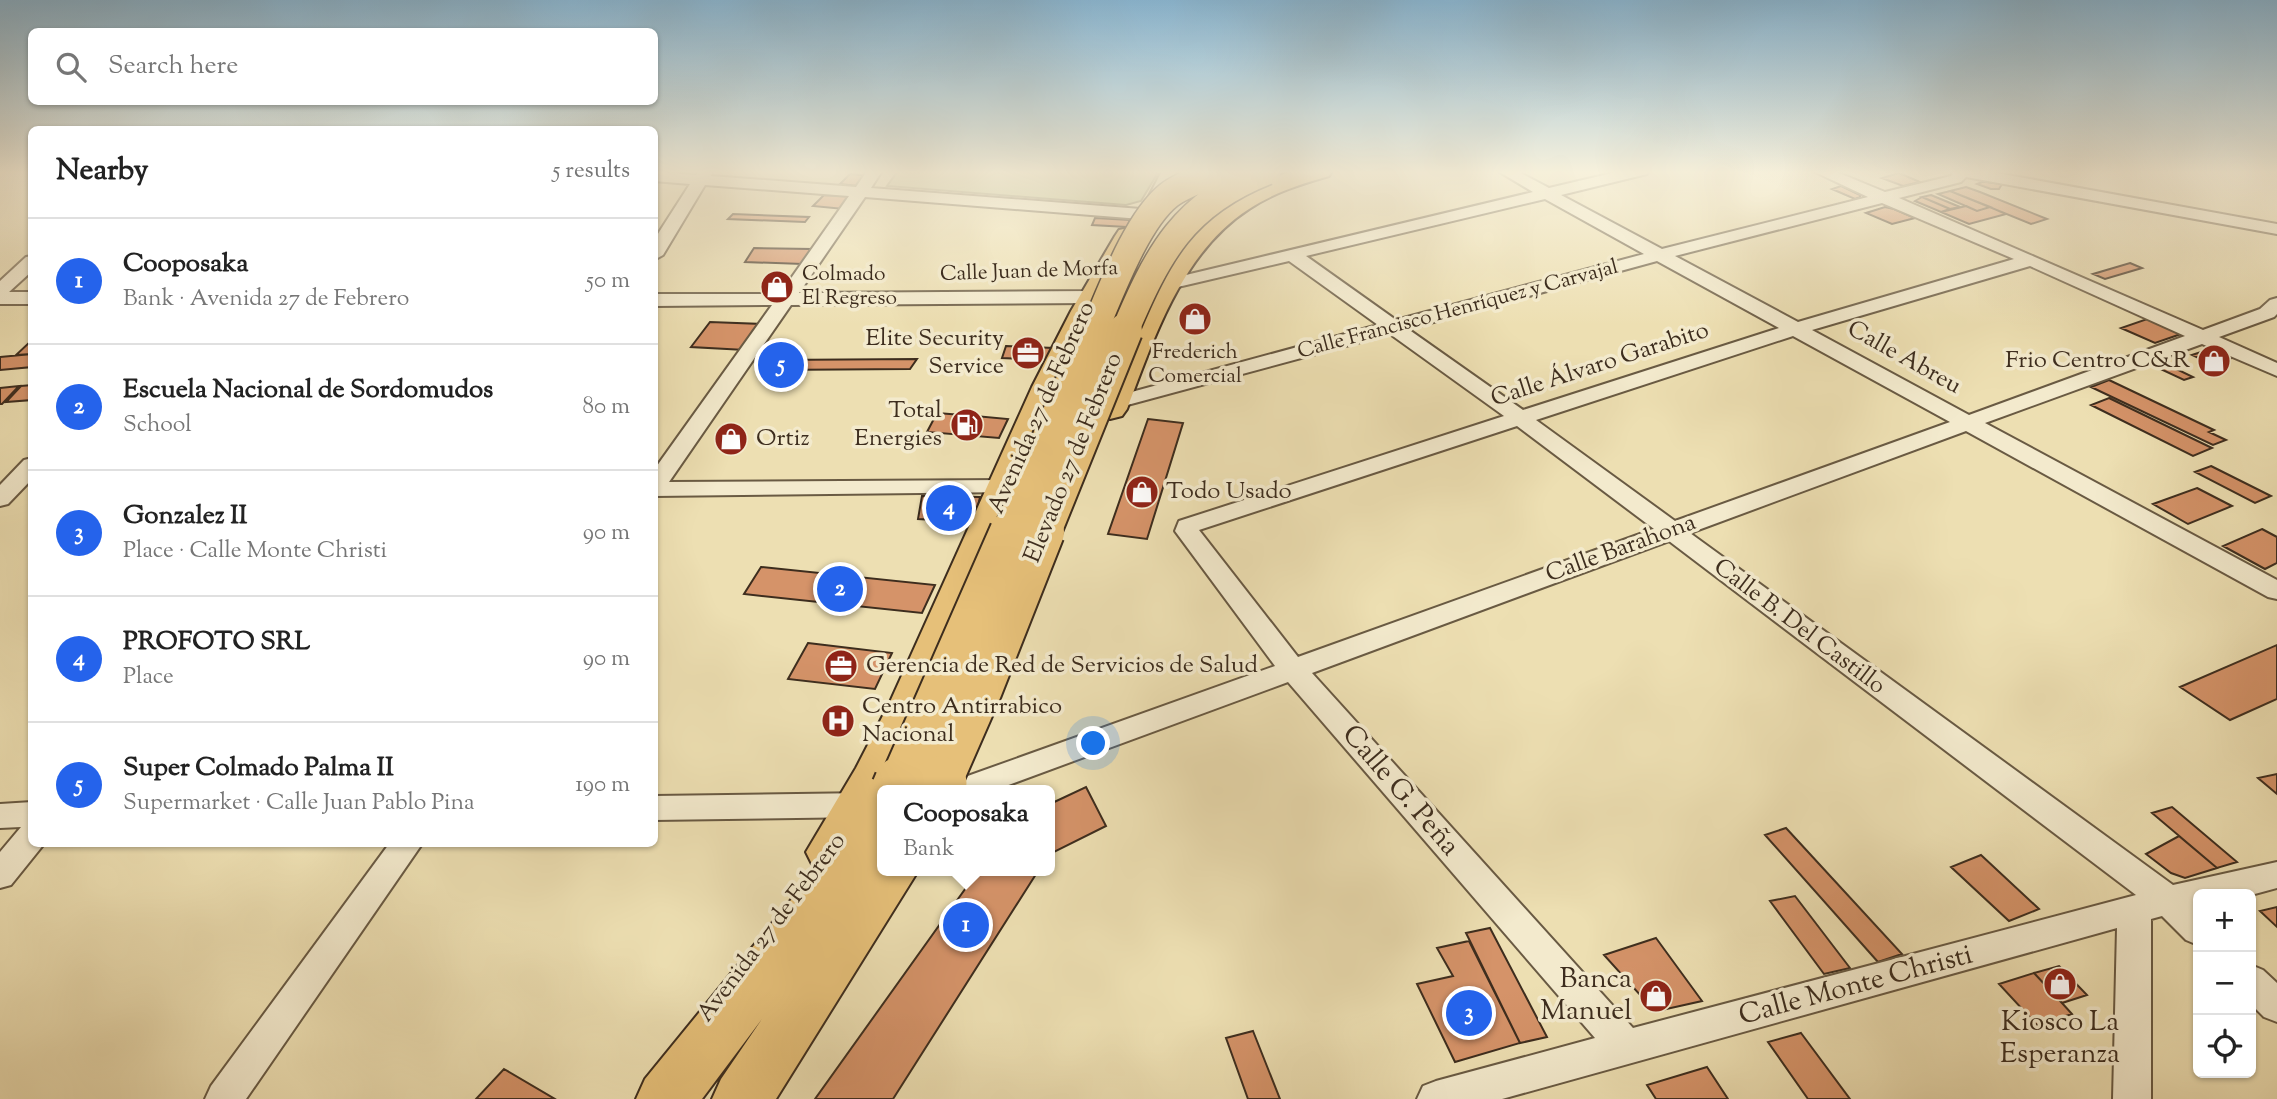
<!DOCTYPE html>
<meta charset="utf-8">
<style>
:root{--surface:#fff;--page:#f6f6f6;--text:#222;--muted:#767676;--line:#e0e0e0;--accent:#2563eb}
body{margin:0;font-family:"Sorts Mill Goudy",serif;background:var(--page);color:var(--text)}
.controls{position:absolute;right:21px;bottom:21px;display:grid;overflow:hidden;border-radius:10px;box-shadow:0 2px 5px #0004}
.controls button{width:63px;height:63px;display:grid;place-items:center;padding:0;border:0;border-bottom:2px solid var(--line);background:var(--surface);color:var(--text);font:35px sans-serif}
.you{position:absolute;left:1094px;top:744px;width:24px;height:24px;margin:-18px;border:5px solid #fff;border-radius:50%;background:#1a73e8;box-shadow:0 0 0 10px #1a73e833}
.badge{display:grid;place-items:center;width:46px;height:46px;border-radius:50%;background:var(--accent);color:#fff;font-size:23px;font-weight:700}
.pin{position:absolute;translate:-50% -50%;border:4px solid #fff;box-shadow:0 2px 7px #0006}
.popup{position:absolute;left:877px;top:785px;width:178px;height:91px;box-sizing:border-box;display:grid;place-content:center;border-radius:10px;background:var(--surface);filter:drop-shadow(0 2px 5px #0005);font-size:23px;white-space:nowrap;color:var(--muted)}
.popup b{font-size:26px;color:var(--text)}
.popup::after{content:'';position:absolute;left:50%;top:100%;margin-left:-14px;border:14px solid transparent;border-top-color:var(--surface)}
.list{margin:0;padding:0;list-style:none}
h2{display:flex;justify-content:space-between;align-items:center;height:91px;margin:0;padding:0 28px;font-size:30px}
h2 small{font-size:23px;font-weight:400;color:var(--muted)}
.list li{display:grid;grid-template-columns:46px 1fr auto;gap:21px;align-items:center;box-sizing:border-box;height:126px;padding:0 28px;border-top:2px solid var(--line)}
.list b{display:block;font-size:26px;white-space:nowrap}
.list p{margin:0;font-size:23px;white-space:nowrap;color:var(--muted)}
.list em{font-size:23px;font-style:normal;color:var(--muted)}
.icon{flex:none;width:38px;height:38px;fill:none;stroke:currentColor;stroke-width:2;stroke-linecap:round;stroke-linejoin:round}
.map{position:relative;flex:none;width:2277px;height:1099px;overflow:hidden}
.search{position:absolute;background:var(--surface);box-shadow:0 2px 5px #0004;left:28px;top:28px;width:630px;height:77px;display:flex;align-items:center;gap:18px;box-sizing:border-box;padding:0 24px;border-radius:10px;color:var(--muted);font-size:26px}
.panel{position:absolute;background:var(--surface);box-shadow:0 2px 5px #0004;left:28px;top:126px;width:630px;height:721px;border-radius:10px}
.map>svg:first-child{display:block}
</style>
<div class="map">
<svg width="2277" height="1099" viewBox="0 0 2277 1099">
<rect width="100%" height="100%" fill="#eddfb2"/>
<filter id="stains"><feTurbulence type="fractalNoise" baseFrequency=".00286" numOctaves="4"/><feColorMatrix values="0 0 0 0 .2 0 0 0 0 .09 0 0 0 0 .02 0 0 0 .5 -.17"/></filter>
<radialGradient id="worn" r=".72"><stop offset=".6" stop-color="#630" stop-opacity="0"/><stop offset="1" stop-color="#630" stop-opacity=".3"/></radialGradient>
<path fill="#bbc18a" stroke="#7c7754" stroke-width="2" d="M 898,171 L 1159,171 L 1141,201 L 1126,205 L 887,186 Z"/>
<path fill="#d59369" stroke="#3d2d1e" stroke-width="2" d="M 1899,173 L 1920,182 L 1903,186 L 1882,178 Z
M 850,174 L 871,176 L 858,186 L 840,184 Z
M 1982,182 L 1986,182 L 2002,184 L 1999,189 L 1991,189 L 1977,184 Z
M 1841,186 L 1860,195 L 1860,197 L 1855,199 L 1832,189 Z
M 1966,187 L 1980,192 L 2047,219 L 2031,224 L 1950,191 Z
M 1950,191 L 1990,207 L 1977,211 L 1938,194 Z
M 824,195 L 846,196 L 852,200 L 844,209 L 813,206 Z
M 1931,195 L 1960,207 L 1950,209 L 1922,197 Z
M 1922,197 L 1950,209 L 1941,212 L 1915,201 Z
M 1966,206 L 1977,211 L 1990,207 L 2006,214 L 1969,224 L 1941,212 Z
M 1885,207 L 1894,209 L 1915,218 L 1892,224 L 1866,213 Z
M 733,214 L 809,217 L 805,222 L 728,219 Z
M 1095,218 L 1130,220 L 1127,227 L 1092,225 Z
M 754,248 L 812,249 L 803,264 L 745,262 Z
M 2130,263 L 2142,268 L 2105,279 L 2093,274 Z
M 2150,318 L 2181,334 L 2155,343 L 2121,328 Z
M 710,322 L 762,324 L 745,350 L 691,347 Z
M 32,340 L 32,354 L 16,355 Z
M 1006,346 L 1054,348 L 1050,360 L 1002,358 Z
M 2213,348 L 2237,356 L 2213,365 L 2192,355 Z
M 32,354 L 32,367 L 0,370 L 0,357 Z
M 917,359 L 910,369 L 769,370 L 773,360 Z
M 2164,363 L 2193,377 L 2184,380 L 2154,366 Z
M 2109,380 L 2214,430 L 2209,432 L 2226,440 L 2213,445 L 2091,387 Z
M 32,385 L 32,400 L 6,402 L 21,386 Z
M 19,386 L 2,404 L 0,404 L 0,388 Z
M 2109,398 L 2212,448 L 2193,456 L 2091,405 Z
M 937,413 L 975,416 L 1008,419 L 999,438 L 927,432 Z
M 1148,419 L 1183,423 L 1147,539 L 1108,534 Z
M 2211,466 L 2271,496 L 2255,503 L 2195,472 Z
M 2197,488 L 2232,506 L 2188,524 L 2153,504 Z
M 922,496 L 980,497 L 973,528 L 935,529 L 936,520 L 918,519 Z
M 2262,529 L 2277,537 L 2277,563 L 2265,569 L 2223,546 Z
M 761,567 L 935,585 L 922,613 L 744,594 Z
M 808,643 L 892,653 L 875,689 L 788,679 Z
M 2277,645 L 2277,699 L 2230,720 L 2180,687 Z
M 2277,774 L 2277,794 L 2258,778 Z
M 1086,787 L 1106,826 L 1050,854 L 1050,804 Z
M 2172,807 L 2237,862 L 2217,868 L 2152,813 Z
M 1786,828 L 1902,954 L 1878,962 L 1765,835 Z
M 2179,836 L 2217,868 L 2185,878 L 2171,873 L 2146,854 Z
M 1981,855 L 2039,909 L 2009,921 L 1951,867 Z
M 978,871 L 1038,871 L 893,1099 L 815,1099 Z
M 1795,896 L 1850,968 L 1824,974 L 1770,901 Z
M 2277,907 L 2277,927 L 2260,911 Z
M 1490,928 L 1547,1037 L 1520,1043 L 1466,933 Z
M 1656,938 L 1702,1001 L 1662,1010 L 1650,1006 L 1604,955 Z
M 1469,941 L 1520,1043 L 1455,1062 L 1417,984 L 1453,976 L 1437,948 Z
M 2059,966 L 2087,995 L 2062,1003 L 2034,973 Z
M 2034,973 L 2062,1003 L 2072,1014 L 2037,1025 L 1999,984 Z
M 1253,1031 L 1280,1099 L 1248,1099 L 1226,1038 Z
M 1801,1033 L 1850,1099 L 1808,1099 L 1768,1042 Z
M 1707,1067 L 1728,1099 L 1656,1099 L 1647,1085 Z
M 504,1069 L 555,1099 L 476,1099 Z"/>
<g fill="none" stroke-linecap="round" stroke-linejoin="round">
<defs>
<path id="minor" d="M 654,171 L 696,175 L 698,171 L 713,171 L 711,176 L 856,187 L 867,171 L 882,171 L 871,188 L 1141,209 L 1149,214 L 1141,219 L 865,197 L 799,293 L 1090,291 L 1165,280 L 1533,192 L 1498,171 L 1517,171 L 1549,188 L 1621,171 L 1649,171 L 1647,174 L 1561,195 L 1662,249 L 1868,197 L 1813,171 L 1834,171 L 1885,192 L 1951,176 L 1954,171 L 1986,171 L 2277,224 L 2277,234 L 1966,177 L 1961,182 L 1899,198 L 2203,330 L 2260,309 L 2270,300 L 2277,298 L 2277,314 L 2274,317 L 2219,337 L 2277,363 L 2277,376 L 2202,344 L 1985,423 L 2277,580 L 2277,599 L 2268,597 L 1966,431 L 1690,533 L 2173,885 L 2277,862 L 2277,888 L 2251,895 L 2198,894 L 2198,945 L 2186,940 L 2162,916 L 2151,919 L 2151,1099 L 2113,1099 L 2117,928 L 1502,1099 L 1417,1099 L 1423,1086 L 1436,1081 L 1595,1038 L 1288,682 L 995,790 L 947,790 L 951,782 L 1275,666 L 1175,531 L 1179,521 L 1504,416 L 1390,334 L 1120,407 L 1106,407 L 1103,403 L 1106,399 L 1378,325 L 1289,261 L 1165,290 L 1090,303 L 791,305 L 669,482 L 1005,480 L 1013,482 L 1016,487 L 1013,492 L 654,496 L 654,470 L 772,305 L 654,306 L 654,294 L 780,294 L 849,196 L 705,185 L 663,255 L 654,260 L 654,240 L 690,184 L 654,181 ZM 1545,199 L 1644,254 L 1396,320 L 1306,256 ZM 1882,203 L 2014,259 L 1798,322 L 1675,256 ZM 1657,261 L 1779,328 L 1523,410 L 1408,329 ZM 2030,266 L 2185,336 L 1969,415 L 1812,330 ZM 1793,336 L 1950,422 L 1675,521 L 1536,420 ZM 1517,426 L 1654,529 L 1298,657 L 1199,530 ZM 1669,541 L 2136,895 L 1633,1028 L 1312,673 Z
M 1162,171 L 1177,171 L 1162,201 L 1150,201 L 1148,198 Z
M 32,256 L 32,271 L 9,292 L 32,292 L 32,304 L 0,304 L 0,281 L 26,257 Z
M 32,458 L 32,479 L 8,504 L 0,506 L 0,485 L 24,460 Z
M 867,793 L 878,796 L 882,804 L 878,814 L 867,817 L 654,820 L 654,796 Z
M 32,802 L 32,844 L 44,844 L 11,885 L 0,888 L 0,852 L 21,827 L 0,828 L 0,804 Z
M 389,844 L 422,844 L 246,1099 L 205,1099 L 211,1086 Z
M 2251,965 L 2263,970 L 2277,983 L 2277,1022 L 2264,1017 L 2251,1004 Z"/>
<path id="primary" d="M 1293,171 L 1332,171 L 1329,176 C 1301,184 1273,193 1249,209 C 1182,252 1154,338 1127,409 L 1122,416 L 1110,419 L 1098,416 L 1093,409 C 1138,304 1174,208 1293,171 Z
M 1128,228 L 1137,230 L 1141,236 C 1114,286 1087,336 1064,387 C 1006,517 959,650 897,778 L 891,790 L 882,790 L 882,806 L 849,866 L 831,872 L 813,866 L 806,852 L 856,768 L 890,702 L 1032,387 L 1071,311 L 1115,236 L 1119,230 Z"/>
<path id="motorway" d="M 882,795 L 882,871 L 918,871 L 776,1099 L 712,1099 L 721,1079 L 762,1019 L 702,1099 L 636,1099 L 645,1079 L 817,868 L 865,800 Z"/>
</defs>
<use href="#minor" stroke="#695a43" stroke-width="4"/>
<use href="#primary" stroke="#3d2d1e" stroke-width="4"/>
<use href="#motorway" stroke="#3d2d1e" stroke-width="4"/>
<use href="#minor" fill="#f3eacd" fill-rule="evenodd"/>
<use href="#primary" fill="#e6c079" fill-rule="evenodd"/>
<use href="#motorway" fill="#e6c079" fill-rule="evenodd"/>
<defs>
<path id="motorway-bridge-far3" d="M 1093,333 C 1110,294 1136,221 1169,195 C 1182,185 1203,178 1218,171
M 1124,333 C 1158,253 1183,204 1267,171"/>
<path id="motorway-bridge-far2" d="M 1010,534 L 1094,331
M 1043,534 L 1125,331"/>
<path id="motorway-bridge-far1" d="M 900,785 L 1011,532
M 939,785 L 981,689 L 1043,532"/>
<path id="motorway-bridge" d="M 898,790 L 901,783
M 937,790 L 940,783"/>
</defs>
<use href="#motorway-bridge-far3" stroke="#3d2d1e" stroke-width="30" stroke-linecap="butt"/>
<use href="#motorway-bridge-far2" stroke="#3d2d1e" stroke-width="38" stroke-linecap="butt"/>
<use href="#motorway-bridge-far1" stroke="#3d2d1e" stroke-width="46" stroke-linecap="butt"/>
<use href="#motorway-bridge" stroke="#3d2d1e" stroke-width="57" stroke-linecap="butt"/>
<use href="#motorway-bridge-far3" stroke="#e6c079" stroke-width="27"/>
<use href="#motorway-bridge-far2" stroke="#e6c079" stroke-width="34"/>
<use href="#motorway-bridge-far1" stroke="#e6c079" stroke-width="42"/>
<use href="#motorway-bridge" stroke="#e6c079" stroke-width="53"/>
</g>
<linearGradient id="sky" x2="0" y2="1"><stop stop-color="#89b7d4"/><stop offset="0.53" stop-color="#f7f1dc"/><stop offset="1" stop-color="#f7f1dc" stop-opacity="0"/></linearGradient>
<rect width="2277" height="325" fill="url(#sky)"/>
<defs>
<symbol id="shop-disc" viewBox="-11 -11 22 22"><circle r="9.5" fill="#8f2418" stroke="#f3eacd"/><path d="M-5-2.5h2.3a2.7 3.5 0 0 1 5.4 0H5L5.5 6h-11ZM-1.5-2.5h3a1.5 2.3 0 0 0-3 0Z" fill="#fff"/></symbol>
<symbol id="office-disc" viewBox="-11 -11 22 22"><circle r="9.5" fill="#8f2418" stroke="#f3eacd"/><path d="M-6-3h4V-5.5h4V-3h4V5H-6ZM-1-4.5V-3h2v-1.5ZM-6 0V1H6V0Z" fill="#fff"/></symbol>
<symbol id="fuel-disc" viewBox="-11 -11 22 22"><circle r="9.5" fill="#8f2418" stroke="#f3eacd"/><path d="M-5.5-6h7V0h2V4h1.3V-2.5L3-4.5l.8-.8L6-3V5H2.5V1h-1V6h-7ZM-4.2-4.7v3.2H.2V-4.7Z" fill="#fff"/></symbol>
<symbol id="hospital-disc" viewBox="-11 -11 22 22"><circle r="9.5" fill="#8f2418" stroke="#f3eacd"/><path d="M-5-5h3v3.5h4V-5h3V5h-3V1.5h-4V5h-3Z" fill="#fff"/></symbol>
</defs>
<g fill-rule="evenodd">
<use href="#shop-disc" x="758" y="268" width="38" height="38"/>
<use href="#shop-disc" x="1176" y="300" width="38" height="38"/>
<use href="#office-disc" x="1009" y="334" width="38" height="38"/>
<use href="#shop-disc" x="2195" y="342" width="38" height="38"/>
<use href="#fuel-disc" x="948" y="406" width="38" height="38"/>
<use href="#shop-disc" x="712" y="420" width="38" height="38"/>
<use href="#shop-disc" x="1123" y="473" width="38" height="38"/>
<use href="#office-disc" x="822" y="647" width="38" height="38"/>
<use href="#hospital-disc" x="819" y="702" width="38" height="38"/>
<use href="#shop-disc" x="2041" y="965" width="38" height="38"/>
<use href="#shop-disc" x="1637" y="977" width="38" height="38"/>
</g>
<g text-anchor="middle" dominant-baseline="central" stroke-width="7" stroke-linejoin="round" paint-order="stroke">
<g font-size="21" fill="#3d2d1e" stroke="#f3eacd">
<text transform="translate(1029 272) rotate(-2)">Calle Juan de Morfa</text>
<text transform="translate(1458 310) rotate(-15)">Calle Francisco Henríquez y Carvajal</text>
</g>
<g font-size="21" fill="#3d2d1e" stroke="#f3eacd" text-anchor="start">
<text x="802" y="275">Colmado<tspan x="802" dy="24">El Regreso</tspan></text>
<text x="1195" y="353" text-anchor="middle">Frederich<tspan x="1195" dy="24">Comercial</tspan></text>
</g>
<g font-size="24" fill="#3d2d1e" stroke="#f3eacd" text-anchor="start">
<text x="1004" y="339" text-anchor="end">Elite Security<tspan x="1004" dy="28">Service</tspan></text>
<text x="2190" y="361" text-anchor="end">Frio Centro C&amp;R</text>
<text x="942" y="411" text-anchor="end">Total<tspan x="942" dy="28">Energies</tspan></text>
<text x="756" y="439">Ortiz</text>
<text x="1166" y="492">Todo Usado</text>
<text x="866" y="666">Gerencia de Red de Servicios de Salud</text>
<text x="862" y="707">Centro Antirrabico<tspan x="862" dy="28">Nacional</tspan></text>
</g>
<g font-size="24" fill="#3d2d1e" stroke="#f3eacd">
<text transform="translate(1904 358) rotate(29)">Calle Abreu</text>
<text transform="translate(1600 365) rotate(-18)">Calle Álvaro Garabito</text>
<text transform="translate(1042 408) rotate(-66)">Avenida 27 de Febrero</text>
<text transform="translate(1074 458) rotate(-68)">Elevado 27 de Febrero</text>
<text transform="translate(1621 549) rotate(-20)">Calle Barahona</text>
<text transform="translate(1799 627) rotate(37)">Calle B. Del Castillo</text>
<text transform="translate(772 928) rotate(-53)">Avenida 27 de Febrero</text>
</g>
<g font-size="28" fill="#3d2d1e" stroke="#f3eacd">
<text transform="translate(1400 791) rotate(49)">Calle G. Peña</text>
<text transform="translate(1856 986) rotate(-15)">Calle Monte Christi</text>
</g>
<g font-size="28" fill="#3d2d1e" stroke="#f3eacd" text-anchor="end">
<text x="1632" y="980">Banca<tspan x="1632" dy="32">Manuel</tspan></text>
<text x="2060" y="1023" text-anchor="middle">Kiosco La<tspan x="2060" dy="32">Esperanza</tspan></text>
</g>
</g>
<rect width="100%" height="100%" filter="url(#stains)"/>
<rect width="100%" height="100%" fill="url(#worn)"/>
</svg>
<div class="controls">
<button>+</button>
<button>−</button>
<button><svg class="icon" aria-label="locate" viewBox="0 0 24 24"><circle cx="12" cy="12" r="6"/><path d="M12 2v4M12 18v4M2 12h4M18 12h4"/></svg></button>
</div>
<div class="you"></div>
<div class="pin badge" style="left:966px;top:925px">1</div>
<div class="popup"><b>Cooposaka</b>Bank</div>
<div class="pin badge" style="left:840px;top:589px">2</div>
<div class="pin badge" style="left:1469px;top:1013px">3</div>
<div class="pin badge" style="left:949px;top:508px">4</div>
<div class="pin badge" style="left:781px;top:365px">5</div>
<div class="search"><svg class="icon" aria-label="search" viewBox="0 0 24 24"><circle cx="10" cy="10" r="6"/><path d="M15 15l6 6"/></svg>Search here</div>
<section class="panel">
<h2>Nearby<small>5 results</small></h2>
<ul class="list">
<li><span class="badge">1</span><div><b>Cooposaka</b><p>Bank · Avenida 27 de Febrero</p></div><em>50 m</em></li>
<li><span class="badge">2</span><div><b>Escuela Nacional de Sordomudos</b><p>School</p></div><em>80 m</em></li>
<li><span class="badge">3</span><div><b>Gonzalez II</b><p>Place · Calle Monte Christi</p></div><em>90 m</em></li>
<li><span class="badge">4</span><div><b>PROFOTO SRL</b><p>Place</p></div><em>90 m</em></li>
<li><span class="badge">5</span><div><b>Super Colmado Palma II</b><p>Supermarket · Calle Juan Pablo Pina</p></div><em>190 m</em></li>
</ul>
</section>
</div>
